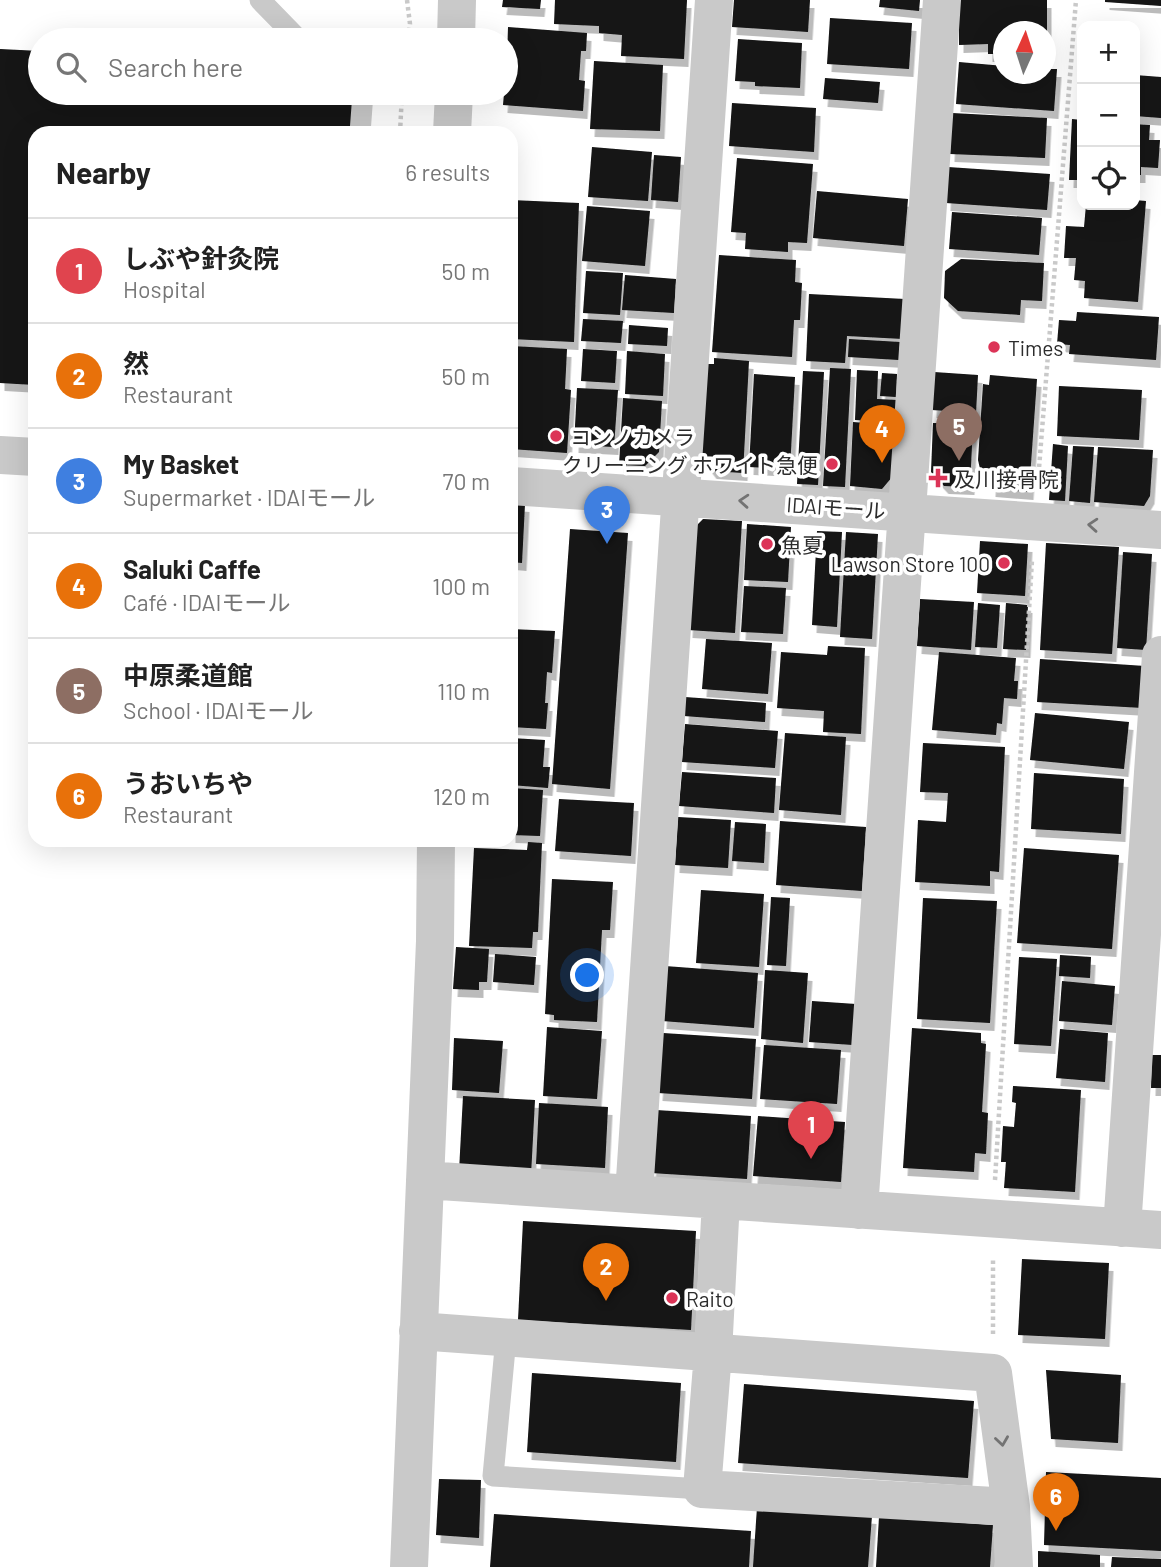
<!DOCTYPE html>
<meta charset="utf-8">
<style>
:root{--surface:#fff;--page:#f2f2f2;--text:#222;--muted:#767676;--line:#e0e0e0;--accent:#dc3457}
body{margin:0;font-family:Barlow,"Noto Sans JP",sans-serif;background:var(--page);color:var(--text)}
.controls{position:absolute;right:21px;top:21px;display:grid;overflow:hidden;border-radius:14px;box-shadow:0 7px 28px #0002}
.controls button{width:63px;height:63px;display:grid;place-items:center;padding:0;border:0;border-bottom:2px solid var(--line);background:var(--surface);color:var(--text);font:35px sans-serif}
.compass{position:absolute;left:993px;top:21px;width:63px;height:63px;border-radius:50%;background:var(--surface);box-shadow:0 7px 28px #0002;rotate:3deg}
.you{position:absolute;left:588px;top:976px;width:24px;height:24px;margin:-18px;border:5px solid #fff;border-radius:50%;background:#1a73e8;box-shadow:0 0 0 10px #1a73e833}
.badge{display:grid;place-items:center;width:46px;height:46px;border-radius:50%;background:var(--accent);color:#fff;font-size:23px;font-weight:700}
.pin{position:absolute;translate:-50% -58px;filter:drop-shadow(0 2px 4px #0008)}
.pin::after{content:'';position:absolute;top:37px;width:24px;height:21px;background:inherit;clip-path:polygon(0 0,100% 0,50% 100%)}
.list{margin:0;padding:0;list-style:none}
h2{display:flex;justify-content:space-between;align-items:center;height:91px;margin:0;padding:0 28px;font-size:30px}
h2 small{font-size:23px;font-weight:400;color:var(--muted)}
.list li{display:grid;grid-template-columns:46px 1fr auto;gap:21px;align-items:center;box-sizing:border-box;height:105px;padding:0 28px;border-top:2px solid var(--line)}
.list b{display:block;font-size:26px;white-space:nowrap}
.list p{margin:0;font-size:23px;white-space:nowrap;color:var(--muted)}
.list em{font-size:23px;font-style:normal;color:var(--muted)}
.icon{flex:none;width:38px;height:38px;fill:none;stroke:currentColor;stroke-width:2;stroke-linecap:round;stroke-linejoin:round}
.map{position:relative;flex:none;width:1161px;height:1567px;overflow:hidden}
.search{position:absolute;background:var(--surface);box-shadow:0 7px 28px #0002;left:28px;top:28px;width:490px;height:77px;display:flex;align-items:center;gap:18px;box-sizing:border-box;padding:0 24px;border-radius:38px;color:var(--muted);font-size:26px}
.panel{position:absolute;background:var(--surface);box-shadow:0 7px 28px #0002;left:28px;top:126px;width:490px;height:721px;border-radius:21px}
.map>svg:first-child{display:block}
</style>
<div class="map">
<svg width="1161" height="1567" viewBox="0 0 1161 1567">
<defs>
<filter id="shadow"><feDropShadow dx="4.5" dy="8" stdDeviation="0" flood-color="#0004"/></filter>
</defs>
<rect width="100%" height="100%" fill="#fff"/>
<path fill="#131313" filter="url(#shadow)" d="M 503,0 L 541,0 L 540,9 L 502,7 Z
M 555,0 L 687,0 L 684,59 L 621,56 L 622,35 L 599,33 L 599,26 L 554,24 Z
M 734,0 L 810,0 L 808,32 L 732,27 Z
M 880,0 L 920,0 L 919,11 L 879,7 Z
M 959,0 L 1047,0 L 1047,32 L 1004,32 L 1004,54 L 988,54 L 988,44 L 959,45 Z
M 1105,0 L 1161,0 L 1161,6 L 1105,2 Z
M 830,18 L 912,23 L 909,69 L 827,64 Z
M 508,27 L 587,33 L 586,51 L 581,51 L 579,80 L 585,81 L 583,111 L 503,105 L 504,93 L 506,93 Z
M 738,39 L 802,43 L 800,88 L 755,86 L 755,82 L 735,81 Z
M 0,49 L 40,51 L 40,93 L 353,93 L 351,133 L 35,133 L 35,385 L 0,383 Z
M 594,61 L 663,65 L 660,131 L 590,129 Z
M 959,62 L 1004,66 L 1004,74 L 1046,74 L 1046,69 L 1057,69 L 1054,111 L 956,104 Z
M 1135,75 L 1161,77 L 1161,118 L 1135,116 Z
M 825,78 L 880,82 L 878,103 L 823,99 Z
M 732,103 L 816,108 L 814,152 L 729,146 Z
M 952,113 L 1047,118 L 1045,158 L 950,154 Z
M 1072,119 L 1082,120 L 1082,180 L 1069,180 Z
M 1135,124 L 1150,125 L 1149,140 L 1160,140 L 1158,168 L 1141,167 L 1141,175 L 1135,175 Z
M 592,147 L 652,152 L 648,201 L 588,197 Z
M 654,155 L 681,157 L 678,202 L 651,200 Z
M 737,158 L 813,164 L 807,243 L 788,242 L 788,252 L 745,249 L 746,233 L 731,232 Z
M 948,167 L 1050,174 L 1047,210 L 946,203 Z
M 817,191 L 908,199 L 904,246 L 813,238 Z
M 511,200 L 579,203 L 574,342 L 511,339 Z
M 1135,200 L 1146,201 L 1138,302 L 1084,298 L 1085,281 L 1074,280 L 1076,258 L 1064,258 L 1066,226 L 1084,227 L 1086,205 L 1135,205 Z
M 587,206 L 650,211 L 645,266 L 582,261 Z
M 952,212 L 1042,218 L 1039,255 L 949,249 Z
M 719,255 L 796,260 L 795,282 L 802,283 L 800,320 L 794,320 L 792,357 L 712,352 Z
M 961,259 L 1044,263 L 1042,301 L 1021,300 L 1020,315 L 958,311 L 944,298 L 945,271 Z
M 586,271 L 623,273 L 620,315 L 583,313 Z
M 625,275 L 676,279 L 674,313 L 622,310 Z
M 809,294 L 905,299 L 903,339 L 847,336 L 845,363 L 806,361 Z
M 1077,312 L 1159,317 L 1156,360 L 1069,354 L 1070,345 L 1057,344 L 1059,320 L 1076,321 Z
M 583,319 L 623,321 L 621,343 L 581,341 Z
M 629,325 L 668,328 L 667,346 L 628,344 Z
M 849,339 L 900,342 L 899,360 L 848,357 Z
M 511,346 L 567,349 L 565,389 L 571,390 L 567,453 L 511,449 Z
M 583,349 L 617,351 L 615,383 L 581,381 Z
M 627,351 L 665,354 L 663,396 L 625,394 Z
M 714,358 L 749,361 L 743,473 L 712,471 L 700,455 L 706,364 L 714,364 Z
M 830,368 L 851,369 L 845,487 L 823,486 Z
M 857,370 L 878,371 L 877,399 L 897,400 L 896,422 L 855,420 Z
M 803,371 L 824,372 L 818,485 L 797,484 Z
M 934,372 L 978,375 L 976,413 L 932,410 Z
M 882,373 L 897,374 L 896,397 L 880,396 Z
M 754,374 L 795,377 L 790,469 L 749,467 Z
M 990,375 L 1037,379 L 1029,492 L 991,489 L 992,474 L 981,473 L 978,460 L 983,384 L 989,385 Z
M 1059,386 L 1142,390 L 1139,440 L 1057,436 Z
M 577,388 L 618,390 L 614,447 L 574,445 Z
M 623,398 L 662,401 L 659,452 L 645,466 L 619,465 Z
M 853,422 L 901,426 L 898,470 L 882,489 L 850,486 Z
M 933,423 L 973,424 L 970,487 L 944,486 L 931,472 Z
M 1053,444 L 1068,446 L 1065,501 L 1049,500 Z
M 1073,446 L 1094,447 L 1090,503 L 1069,501 Z
M 1098,447 L 1153,450 L 1150,496 L 1144,506 L 1094,502 Z
M 511,503 L 525,504 L 522,563 L 511,562 Z
M 703,519 L 742,521 L 735,633 L 688,630 L 694,528 Z
M 747,524 L 791,527 L 788,582 L 744,580 Z
M 570,529 L 628,533 L 610,789 L 552,784 Z
M 817,531 L 842,532 L 837,627 L 812,625 Z
M 846,532 L 878,534 L 872,639 L 840,637 Z
M 980,541 L 1028,544 L 1025,596 L 977,593 Z
M 1046,543 L 1119,547 L 1112,654 L 1040,650 Z
M 1123,552 L 1152,554 L 1146,650 L 1117,648 Z
M 744,586 L 786,588 L 783,634 L 741,632 Z
M 920,599 L 974,602 L 971,650 L 917,646 Z
M 978,603 L 1000,605 L 997,648 L 975,647 Z
M 1006,603 L 1028,605 L 1026,650 L 1003,649 Z
M 511,629 L 555,631 L 552,673 L 547,672 L 545,703 L 548,703 L 546,729 L 511,727 Z
M 706,639 L 772,643 L 768,694 L 702,689 Z
M 828,646 L 865,648 L 861,734 L 823,732 L 824,711 L 777,708 L 781,652 L 827,655 Z
M 939,652 L 1016,658 L 1014,681 L 1018,681 L 1017,699 L 1004,698 L 1002,724 L 997,723 L 996,735 L 932,730 Z
M 1040,659 L 1145,666 L 1143,708 L 1037,702 Z
M 685,697 L 766,703 L 765,722 L 684,716 Z
M 1035,713 L 1129,722 L 1124,769 L 1030,760 Z
M 685,724 L 778,731 L 775,768 L 682,762 Z
M 785,733 L 846,737 L 841,815 L 779,810 Z
M 511,738 L 545,740 L 543,767 L 550,767 L 548,788 L 511,785 Z
M 923,743 L 1005,747 L 999,872 L 990,871 L 990,886 L 915,882 L 918,820 L 946,822 L 948,793 L 920,792 Z
M 682,772 L 776,778 L 774,813 L 679,806 Z
M 1034,773 L 1124,779 L 1121,834 L 1031,829 Z
M 511,788 L 543,790 L 540,836 L 511,835 Z
M 559,799 L 634,803 L 631,856 L 555,851 Z
M 678,817 L 731,820 L 728,868 L 675,865 Z
M 780,821 L 866,827 L 862,891 L 776,885 Z
M 735,822 L 766,824 L 764,863 L 732,861 Z
M 528,842 L 542,843 L 538,932 L 533,932 L 532,948 L 469,946 L 474,848 L 527,850 Z
M 1024,848 L 1119,855 L 1112,949 L 1017,943 Z
M 552,879 L 613,882 L 610,930 L 602,930 L 597,1022 L 554,1020 L 554,1015 L 545,1014 Z
M 701,890 L 764,894 L 759,967 L 696,963 Z
M 771,897 L 790,898 L 786,966 L 767,965 Z
M 923,898 L 997,901 L 990,1023 L 917,1019 Z
M 456,947 L 489,949 L 487,982 L 479,982 L 479,990 L 453,989 Z
M 495,954 L 536,957 L 534,985 L 493,982 Z
M 1060,955 L 1091,957 L 1090,978 L 1059,976 Z
M 1019,957 L 1057,959 L 1051,1046 L 1014,1044 Z
M 665,966 L 758,973 L 754,1028 L 662,1021 Z
M 765,970 L 808,973 L 803,1043 L 761,1039 Z
M 1062,981 L 1115,986 L 1112,1025 L 1059,1021 Z
M 812,1001 L 856,1004 L 853,1045 L 809,1042 Z
M 547,1027 L 602,1031 L 597,1099 L 543,1096 Z
M 912,1028 L 981,1033 L 981,1043 L 986,1044 L 982,1112 L 988,1113 L 986,1154 L 975,1153 L 974,1172 L 903,1168 Z
M 1060,1029 L 1108,1033 L 1105,1082 L 1056,1078 Z
M 663,1033 L 756,1039 L 752,1099 L 658,1093 Z
M 454,1038 L 503,1041 L 499,1093 L 452,1090 Z
M 764,1045 L 841,1050 L 837,1104 L 760,1099 Z
M 1152,1055 L 1161,1055 L 1161,1088 L 1151,1088 Z
M 1013,1086 L 1081,1090 L 1075,1192 L 1004,1188 L 1006,1162 L 1001,1162 L 1003,1126 L 1014,1127 L 1016,1103 L 1012,1102 Z
M 463,1096 L 535,1100 L 531,1175 L 459,1171 Z
M 539,1103 L 608,1107 L 605,1168 L 536,1164 Z
M 656,1110 L 751,1116 L 747,1179 L 651,1173 Z
M 758,1116 L 845,1122 L 841,1182 L 753,1176 Z
M 523,1221 L 696,1231 L 691,1330 L 518,1320 Z
M 1022,1259 L 1109,1263 L 1105,1339 L 1018,1335 Z
M 1046,1370 L 1121,1375 L 1118,1443 L 1051,1439 Z
M 532,1373 L 681,1383 L 676,1462 L 527,1452 Z
M 744,1384 L 974,1401 L 968,1478 L 738,1463 Z
M 1046,1472 L 1161,1478 L 1161,1551 L 1044,1545 Z
M 439,1479 L 481,1480 L 479,1538 L 436,1535 Z
M 757,1507 L 872,1516 L 868,1567 L 753,1567 Z
M 494,1514 L 751,1531 L 749,1567 L 490,1567 Z
M 879,1517 L 993,1525 L 990,1567 L 876,1567 Z
M 1038,1551 L 1100,1555 L 1100,1567 L 1038,1567 Z
M 1112,1557 L 1161,1559 L 1161,1567 L 1111,1567 Z"/>
<g fill="none" stroke-linecap="round" stroke-linejoin="round">
<path stroke="#c9c9c9" stroke-width="4.5" stroke-dasharray="3.5 3.5" stroke-linecap="butt" d="M 407,0 L 410,24 L 408,40
M 400,133 L 402,93
M 1038,481 L 1076,0
M 995,1180 L 1032,560
M 993,1334 L 993,1259"/>
<path stroke="#c9c9c9" stroke-width="21" d="M 260,0 L 298,39
M 360,133 L 363,93
M 506,1338 L 493,1476 L 702,1489"/>
<path stroke="#c9c9c9" stroke-width="38" d="M 456,40 L 457,0
M 452,133 L 454,93
M 0,455 L 35,457
M 511,486 L 1161,530
M 425,1180 L 1161,1230
M 634,1194 L 714,0
M 721,1200 L 713,1353 L 702,1489 L 1011,1507
M 859,1210 L 942,0
M 1122,1228 L 1161,655
M 418,1331 L 993,1373 L 1011,1507 L 1014,1567
M 409,1567 L 435,941 L 436,840"/>
</g>
<defs><path id="oneway-chevron" d="M-2-3.5L2.5 0L-2 3.5" fill="none" stroke-width="1.6" stroke-linecap="round" stroke-linejoin="round" transform="scale(1.75)"/></defs>
<g stroke="#737373">
<use href="#oneway-chevron" transform="translate(744 501) rotate(-176)"/>
<use href="#oneway-chevron" transform="translate(1093 525) rotate(-176)"/>
<use href="#oneway-chevron" transform="translate(1002 1441) rotate(82)"/>
</g>
<g fill="#dc3457" stroke="#fff" stroke-width="2.5">
<circle cx="994" cy="347" r="7"/>
<circle cx="556" cy="436" r="7"/>
<circle cx="832" cy="464" r="7"/>
<path d="M934.5 467.5h7v7h7v7h-7v7h-7v-7h-7v-7h7z"/>
<circle cx="767" cy="544" r="7"/>
<circle cx="1004" cy="563" r="7"/>
<circle cx="672" cy="1298" r="7"/>
</g>
<g text-anchor="middle" dominant-baseline="central" stroke-width="7" stroke-linejoin="round" paint-order="stroke">
<g font-size="21" fill="#2c2c2c" stroke="#fff" text-anchor="start">
<text x="1008" y="347">Times</text>
<text x="570" y="436">コンノカメラ</text>
<text x="818" y="464" text-anchor="end">クリーニング ホワイト急便</text>
<text x="954" y="478">及川接骨院</text>
<text x="781" y="544">魚夏</text>
<text x="990" y="563" text-anchor="end">Lawson Store 100</text>
<text x="686" y="1298">Raito</text>
</g>
<g font-size="21" fill="#2c2c2c" stroke="#fff">
<text transform="translate(836 507) rotate(4)">IDAIモール</text>
</g>
</g>
</svg>
<div class="controls">
<button>+</button>
<button>−</button>
<button><svg class="icon" aria-label="locate" viewBox="0 0 24 24"><circle cx="12" cy="12" r="6"/><path d="M12 2v4M12 18v4M2 12h4M18 12h4"/></svg></button>
</div>
<svg class="compass" viewBox="-18 -18 36 36"><path d="M0-13l5 13h-10z" fill="#e53935"/><path d="M0 13l5-13h-10z" fill="#767676"/></svg>
<div class="you"></div>
<div class="pin badge" style="left:811px;top:1159px;background:#e0444e">1</div>
<div class="pin badge" style="left:606px;top:1301px;background:#e8710a">2</div>
<div class="pin badge" style="left:607px;top:544px;background:#3f7fe0">3</div>
<div class="pin badge" style="left:882px;top:463px;background:#e8710a">4</div>
<div class="pin badge" style="left:959px;top:461px;background:#8d6e63">5</div>
<div class="pin badge" style="left:1056px;top:1531px;background:#e8710a">6</div>
<div class="search"><svg class="icon" aria-label="search" viewBox="0 0 24 24"><circle cx="10" cy="10" r="6"/><path d="M15 15l6 6"/></svg>Search here</div>
<section class="panel">
<h2>Nearby<small>6 results</small></h2>
<ul class="list">
<li><span class="badge" style="background:#e0444e">1</span><div><b>しぶや針灸院</b><p>Hospital</p></div><em>50 m</em></li>
<li><span class="badge" style="background:#e8710a">2</span><div><b>然</b><p>Restaurant</p></div><em>50 m</em></li>
<li><span class="badge" style="background:#3f7fe0">3</span><div><b>My Basket</b><p>Supermarket · IDAIモール</p></div><em>70 m</em></li>
<li><span class="badge" style="background:#e8710a">4</span><div><b>Saluki Caffe</b><p>Café · IDAIモール</p></div><em>100 m</em></li>
<li><span class="badge" style="background:#8d6e63">5</span><div><b>中原柔道館</b><p>School · IDAIモール</p></div><em>110 m</em></li>
<li><span class="badge" style="background:#e8710a">6</span><div><b>うおいちや</b><p>Restaurant</p></div><em>120 m</em></li>
</ul>
</section>
</div>
